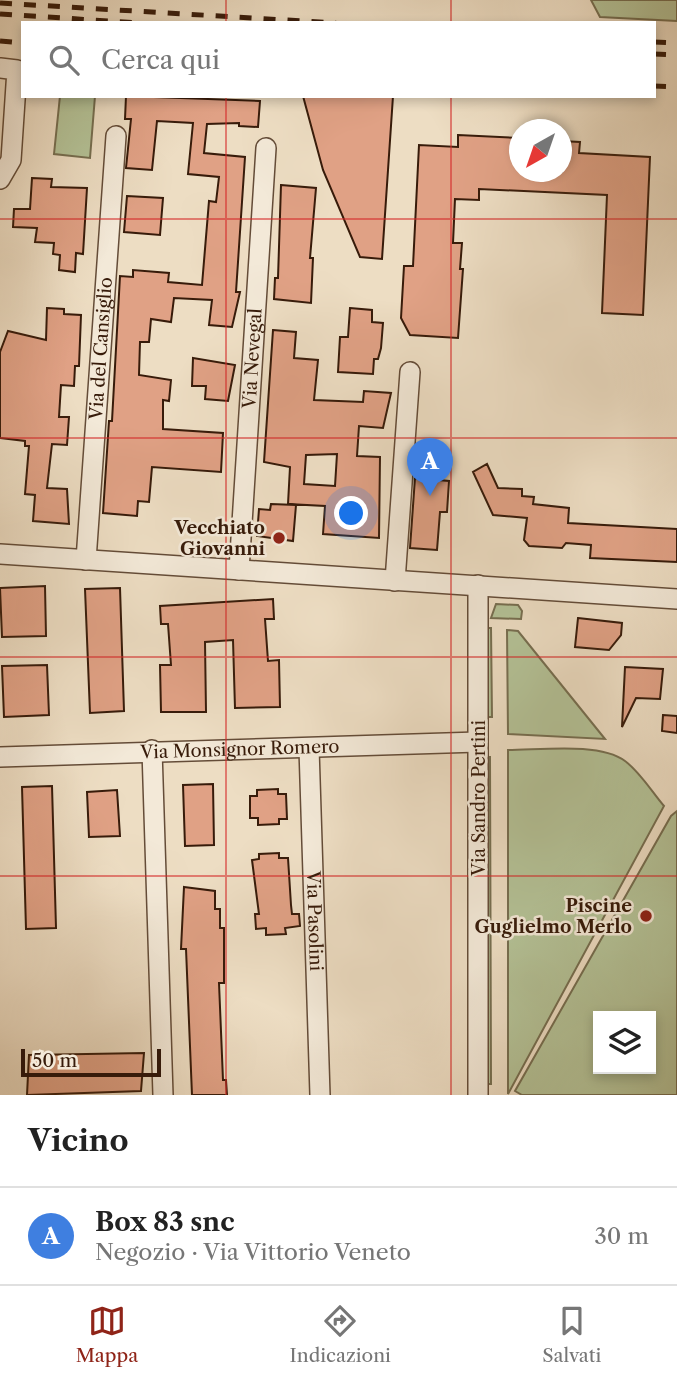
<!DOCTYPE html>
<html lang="it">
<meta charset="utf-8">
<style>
:root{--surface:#fff;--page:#f6f6f6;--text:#222;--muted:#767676;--line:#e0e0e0;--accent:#8f2418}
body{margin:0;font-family:"Libre Caslon Text",serif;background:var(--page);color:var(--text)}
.controls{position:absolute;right:21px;bottom:21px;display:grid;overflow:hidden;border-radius:0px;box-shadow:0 4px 10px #0003}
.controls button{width:63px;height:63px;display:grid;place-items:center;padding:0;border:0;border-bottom:2px solid var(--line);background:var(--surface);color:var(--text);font:35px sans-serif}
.compass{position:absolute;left:509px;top:119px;width:63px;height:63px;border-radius:50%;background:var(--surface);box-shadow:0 4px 10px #0003;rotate:220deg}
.scale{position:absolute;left:21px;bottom:18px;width:140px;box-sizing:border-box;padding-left:7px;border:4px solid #371b0a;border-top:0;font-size:19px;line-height:24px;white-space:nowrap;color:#371b0a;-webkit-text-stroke:5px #f3e9d8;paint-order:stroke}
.you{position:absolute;left:352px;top:514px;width:24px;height:24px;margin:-18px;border:5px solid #fff;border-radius:50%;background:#1a73e8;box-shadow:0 0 0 10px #1a73e833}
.badge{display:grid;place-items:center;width:46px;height:46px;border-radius:50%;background:var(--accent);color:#fff;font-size:23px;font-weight:700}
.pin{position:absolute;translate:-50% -58px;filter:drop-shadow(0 2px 4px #0008)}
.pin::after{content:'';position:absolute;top:37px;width:24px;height:21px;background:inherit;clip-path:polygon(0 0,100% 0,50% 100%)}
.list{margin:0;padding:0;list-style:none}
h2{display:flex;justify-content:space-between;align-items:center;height:91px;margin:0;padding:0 28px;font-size:30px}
h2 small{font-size:23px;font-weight:400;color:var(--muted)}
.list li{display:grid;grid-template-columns:46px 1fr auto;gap:21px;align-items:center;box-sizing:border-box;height:98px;padding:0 28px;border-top:2px solid var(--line)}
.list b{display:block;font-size:26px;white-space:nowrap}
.list p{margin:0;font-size:23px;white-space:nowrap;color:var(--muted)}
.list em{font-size:23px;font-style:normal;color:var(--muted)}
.icon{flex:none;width:38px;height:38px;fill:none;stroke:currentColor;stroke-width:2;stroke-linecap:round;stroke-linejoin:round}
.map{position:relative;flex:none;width:677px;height:1095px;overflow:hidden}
.search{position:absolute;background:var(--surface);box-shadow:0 4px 10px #0003;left:21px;right:21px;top:21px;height:77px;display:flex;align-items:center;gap:18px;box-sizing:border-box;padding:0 24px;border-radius:0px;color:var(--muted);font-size:26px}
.sheet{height:189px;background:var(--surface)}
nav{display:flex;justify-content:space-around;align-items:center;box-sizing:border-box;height:98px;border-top:2px solid var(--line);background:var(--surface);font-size:19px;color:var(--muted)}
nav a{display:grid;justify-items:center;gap:4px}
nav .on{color:var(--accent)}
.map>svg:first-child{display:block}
</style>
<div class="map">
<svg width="677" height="1095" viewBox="0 0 677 1095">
<rect width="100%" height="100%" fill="#edddc3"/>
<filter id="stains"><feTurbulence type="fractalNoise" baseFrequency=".00286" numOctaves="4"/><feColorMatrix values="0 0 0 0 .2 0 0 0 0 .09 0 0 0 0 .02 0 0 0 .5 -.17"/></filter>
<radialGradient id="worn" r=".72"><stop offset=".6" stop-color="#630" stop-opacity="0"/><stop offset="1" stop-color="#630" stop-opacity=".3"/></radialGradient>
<path fill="#b4c297" stroke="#766e50" stroke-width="2" fill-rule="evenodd" d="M 591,0 L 677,0 L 677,21 L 600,17 Z
M 60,96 L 95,96 L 90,158 L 54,154 Z
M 496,604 L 518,605 L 522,611 L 521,619 L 491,618 Z
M 487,628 L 491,628 L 492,717 L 488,717 Z
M 507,630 L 518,631 L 605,739 L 508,734 Z
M 508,750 C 540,750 600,742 625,761 C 640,772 652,792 664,806 L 508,1094 Z
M 487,757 L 490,757 L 491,1084 L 488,1084 Z
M 677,811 L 677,1095 L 522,1095 L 515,1091 L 671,816 ZM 598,1016 L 651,1016 L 651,1069 L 598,1069 Z"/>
<path fill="#e0a185" stroke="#371b0a" stroke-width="2" fill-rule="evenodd" d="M 126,96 L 260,101 L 258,127 L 239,126 L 239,123 L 207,124 L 204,153 L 245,157 L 236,292 L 240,292 L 232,327 L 209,325 L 212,300 L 174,298 L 171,322 L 151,319 L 149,342 L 140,342 L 139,375 L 171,380 L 169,401 L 163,400 L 163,429 L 223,433 L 221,472 L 152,467 L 149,502 L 138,501 L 137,516 L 103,513 L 109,421 L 112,421 L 120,276 L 133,277 L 133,270 L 169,273 L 168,282 L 202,285 L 209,201 L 216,202 L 219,177 L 188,174 L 193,123 L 157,121 L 152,170 L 126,168 L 131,119 L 125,119 Z
M 303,96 L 393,96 L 382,259 L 360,257 L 323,170 Z
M 458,135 L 520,138 L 520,172 L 562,172 L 562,141 L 580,142 L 579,153 L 650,157 L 643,315 L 602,313 L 607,195 L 479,189 L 479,200 L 455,199 L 453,243 L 462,243 L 460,269 L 463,269 L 458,338 L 410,335 L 401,318 L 404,266 L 413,266 L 419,145 L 458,147 Z
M 32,178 L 52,179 L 51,187 L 87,188 L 83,254 L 76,253 L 75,272 L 59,270 L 60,255 L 53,254 L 54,243 L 35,242 L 37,228 L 13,227 L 14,209 L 30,209 Z
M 281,185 L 316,188 L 310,258 L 313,258 L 311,303 L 274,299 L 275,278 L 278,278 Z
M 127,196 L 163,198 L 160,235 L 124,232 Z
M 47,308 L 64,309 L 64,314 L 81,315 L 79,366 L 75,366 L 74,386 L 61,385 L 59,417 L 69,417 L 67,445 L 52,444 L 47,488 L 67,489 L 69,524 L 33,521 L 35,495 L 25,494 L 29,446 L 25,446 L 25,441 L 0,438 L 0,352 L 8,331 L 46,340 Z
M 350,308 L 372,310 L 372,322 L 383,323 L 381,348 L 378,359 L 374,359 L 373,374 L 338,372 L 340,337 L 348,337 Z
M 273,330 L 296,332 L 294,358 L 318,360 L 314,400 L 363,402 L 364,391 L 391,393 L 383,428 L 359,426 L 357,456 L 380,457 L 379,538 L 323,534 L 325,506 L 288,504 L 290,467 L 264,462 ZM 337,454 L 335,486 L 304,484 L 306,455 Z
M 193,358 L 235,365 L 228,401 L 205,399 L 206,386 L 192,386 Z
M 487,464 L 498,488 L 522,489 L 522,496 L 534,497 L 533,504 L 569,508 L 568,523 L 677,529 L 677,562 L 590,558 L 591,545 L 566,543 L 562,548 L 529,546 L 524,540 L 527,518 L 493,515 L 473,472 Z
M 415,478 L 449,481 L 447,512 L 440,512 L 437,550 L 410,548 Z
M 271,504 L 296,505 L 293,541 L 257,536 L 259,509 L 270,510 Z
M 45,586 L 46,636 L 2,637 L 0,588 Z
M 120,588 L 124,711 L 90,713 L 85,589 Z
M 273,599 L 274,619 L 265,619 L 268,661 L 279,660 L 280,707 L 235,708 L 233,640 L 205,642 L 206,712 L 161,712 L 160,665 L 171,665 L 168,624 L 161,624 L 160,606 Z
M 578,618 L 622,623 L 621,635 L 609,650 L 575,647 Z
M 47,665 L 49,715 L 4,717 L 2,666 Z
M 625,667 L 663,669 L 660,699 L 636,698 L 622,727 Z
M 663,715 L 677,716 L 677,733 L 662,731 Z
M 213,784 L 214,845 L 185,846 L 183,785 Z
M 52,786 L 56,928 L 26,929 L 22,787 Z
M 278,789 L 278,794 L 286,794 L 287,819 L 279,819 L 279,824 L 258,825 L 258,818 L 250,818 L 250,796 L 257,796 L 257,790 Z
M 117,790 L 120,836 L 89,837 L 87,792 Z
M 279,853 L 279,858 L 288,858 L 291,905 L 292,914 L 299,914 L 300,926 L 285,928 L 286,934 L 266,935 L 266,928 L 256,929 L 255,914 L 259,914 L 252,860 L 259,859 L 259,854 Z
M 184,887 L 215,891 L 215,909 L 220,909 L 220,928 L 224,928 L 224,983 L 219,983 L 223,1080 L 226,1080 L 227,1095 L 192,1095 L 186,949 L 181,949 Z
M 144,1053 L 141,1091 L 27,1095 L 29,1055 Z"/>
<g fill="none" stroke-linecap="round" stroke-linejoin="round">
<defs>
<g id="minor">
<path d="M 0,68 L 17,70 L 11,160 L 0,179"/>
<path d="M 0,554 L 677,599"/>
<path id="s1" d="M 86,560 L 116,136"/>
<path id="s2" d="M 239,570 L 266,148"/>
<path d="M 395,581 L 410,372"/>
<path id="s3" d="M 309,748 L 320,1095"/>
<path d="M 152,750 L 163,1095"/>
<path id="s4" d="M 0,757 L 478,742"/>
<path d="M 478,1095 L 478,585"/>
</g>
</defs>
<use href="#minor" stroke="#644c38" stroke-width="22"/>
<use href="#minor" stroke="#f3e9d8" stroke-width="19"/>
<path stroke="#371b0a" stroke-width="5" stroke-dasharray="12 12" stroke-linecap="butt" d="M 0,3 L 336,23
M 0,14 L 140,23
M 0,41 L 23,43
M 654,42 L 677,43
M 654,54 L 677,55
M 654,86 L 677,87"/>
</g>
<path fill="none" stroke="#d62828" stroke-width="2" stroke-opacity="0.55" d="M 226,0 L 226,23M 451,0 L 451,23M 226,96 L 226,1095M 451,96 L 451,1095M 0,219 L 677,219M 0,438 L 677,438M 0,657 L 677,657M 0,876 L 677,876"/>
<g fill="#8f2418" stroke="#f3e9d8" stroke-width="2.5">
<circle cx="279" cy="538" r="7"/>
<circle cx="646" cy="916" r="7"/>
</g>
<g text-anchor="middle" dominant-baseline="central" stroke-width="5" stroke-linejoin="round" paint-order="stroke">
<g font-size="18" fill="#371b0a" stroke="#f3e9d8">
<text stroke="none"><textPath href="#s1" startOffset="212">Via del Cansiglio</textPath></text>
<text stroke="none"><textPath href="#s2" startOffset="212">Via Nevegal</textPath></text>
<text stroke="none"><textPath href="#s4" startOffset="240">Via Monsignor Romero</textPath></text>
<text transform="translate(479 798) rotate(-90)">Via Sandro Pertini</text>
<text stroke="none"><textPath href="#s3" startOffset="173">Via Pasolini</textPath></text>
</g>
<g font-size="18" font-weight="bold" fill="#371b0a" stroke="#f3e9d8" text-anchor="end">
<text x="265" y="528">Vecchiato<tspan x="265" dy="21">Giovanni</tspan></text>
<text x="632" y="906">Piscine<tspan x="632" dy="21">Guglielmo Merlo</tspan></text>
</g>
</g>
<rect width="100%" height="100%" filter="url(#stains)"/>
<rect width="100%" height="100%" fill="url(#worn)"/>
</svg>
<div class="controls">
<button><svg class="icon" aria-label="layers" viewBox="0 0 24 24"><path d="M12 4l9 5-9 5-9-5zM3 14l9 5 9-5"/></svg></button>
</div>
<svg class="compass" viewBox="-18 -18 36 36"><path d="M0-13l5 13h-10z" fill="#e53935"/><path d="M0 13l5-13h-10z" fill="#767676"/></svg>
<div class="scale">50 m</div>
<div class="you"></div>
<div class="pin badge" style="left:430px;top:496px;background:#3f7fe0">A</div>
<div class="search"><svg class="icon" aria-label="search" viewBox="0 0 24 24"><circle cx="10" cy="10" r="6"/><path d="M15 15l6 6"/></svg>Cerca qui</div>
</div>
<section class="sheet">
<h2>Vicino<small></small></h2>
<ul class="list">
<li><span class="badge" style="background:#3f7fe0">A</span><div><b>Box 83 snc</b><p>Negozio · Via Vittorio Veneto</p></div><em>30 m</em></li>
</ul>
</section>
<nav>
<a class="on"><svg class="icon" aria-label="map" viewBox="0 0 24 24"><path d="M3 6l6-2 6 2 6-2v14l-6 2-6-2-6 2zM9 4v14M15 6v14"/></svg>Mappa</a>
<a><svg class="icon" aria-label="directions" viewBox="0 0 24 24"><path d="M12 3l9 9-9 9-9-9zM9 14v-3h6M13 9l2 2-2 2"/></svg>Indicazioni</a>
<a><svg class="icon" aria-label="saved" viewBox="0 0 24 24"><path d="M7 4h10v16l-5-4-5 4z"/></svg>Salvati</a>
</nav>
